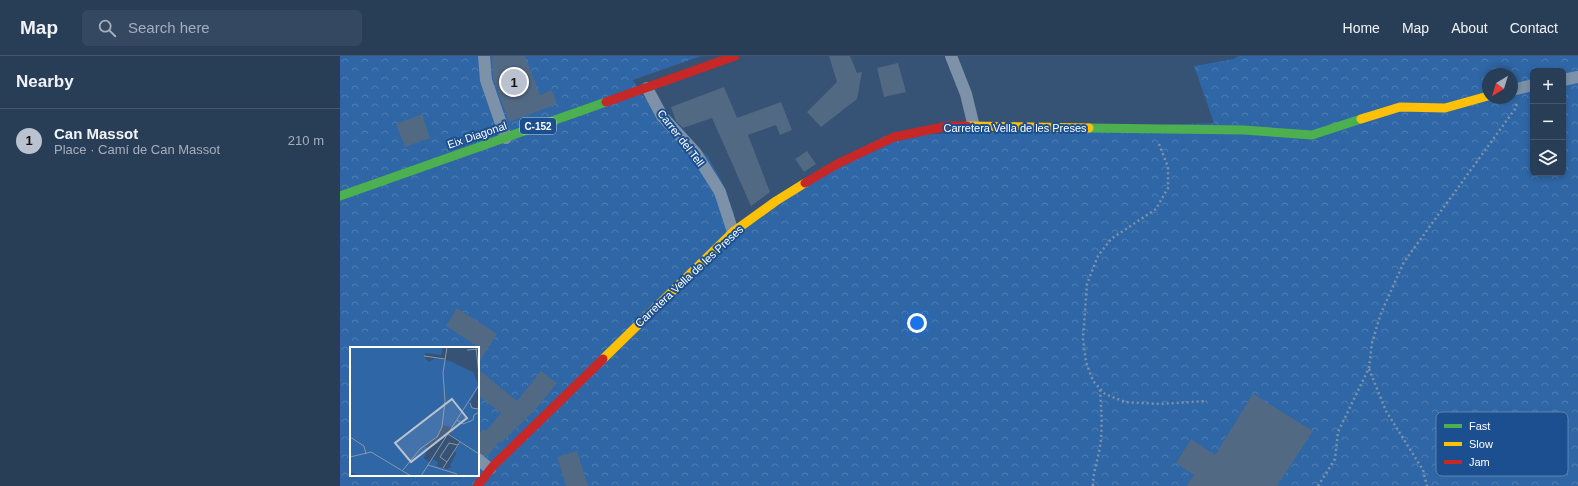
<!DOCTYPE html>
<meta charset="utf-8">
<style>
:root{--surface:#283e57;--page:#344961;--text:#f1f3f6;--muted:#a5aeba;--line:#44576d;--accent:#b9c2ce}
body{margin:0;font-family:Arial,sans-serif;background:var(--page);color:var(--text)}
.controls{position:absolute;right:12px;top:12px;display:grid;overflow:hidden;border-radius:6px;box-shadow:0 2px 6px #0003}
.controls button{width:36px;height:36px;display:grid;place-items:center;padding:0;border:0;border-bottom:1px solid var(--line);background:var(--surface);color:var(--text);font:20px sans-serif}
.compass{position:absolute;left:1142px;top:12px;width:36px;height:36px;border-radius:50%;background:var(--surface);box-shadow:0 2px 6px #0003;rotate:218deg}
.you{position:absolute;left:577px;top:267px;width:14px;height:14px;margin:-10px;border:3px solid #fff;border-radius:50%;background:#1a73e8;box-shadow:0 0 0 6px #1a73e833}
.badge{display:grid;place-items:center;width:26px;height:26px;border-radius:50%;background:var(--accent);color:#111;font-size:13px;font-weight:700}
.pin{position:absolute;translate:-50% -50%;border:2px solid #fff;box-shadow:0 1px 4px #0006}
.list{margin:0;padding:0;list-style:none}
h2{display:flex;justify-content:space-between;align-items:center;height:52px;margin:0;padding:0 16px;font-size:17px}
h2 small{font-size:13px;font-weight:400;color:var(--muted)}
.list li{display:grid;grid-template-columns:26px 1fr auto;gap:12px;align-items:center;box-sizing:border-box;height:64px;padding:0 16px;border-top:1px solid var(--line)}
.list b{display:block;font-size:15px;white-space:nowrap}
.list p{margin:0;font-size:13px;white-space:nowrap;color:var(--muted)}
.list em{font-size:13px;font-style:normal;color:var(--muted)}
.icon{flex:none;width:22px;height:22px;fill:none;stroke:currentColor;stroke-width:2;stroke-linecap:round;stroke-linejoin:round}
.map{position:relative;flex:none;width:1238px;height:430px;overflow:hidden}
header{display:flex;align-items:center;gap:24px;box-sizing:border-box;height:56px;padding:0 20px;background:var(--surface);border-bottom:1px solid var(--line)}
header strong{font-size:19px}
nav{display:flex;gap:22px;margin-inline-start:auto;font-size:14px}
.search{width:280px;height:36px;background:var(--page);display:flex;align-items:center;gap:10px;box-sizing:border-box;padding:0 14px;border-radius:6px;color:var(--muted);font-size:15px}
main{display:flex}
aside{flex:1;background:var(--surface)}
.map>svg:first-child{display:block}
</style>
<header>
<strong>Map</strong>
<div class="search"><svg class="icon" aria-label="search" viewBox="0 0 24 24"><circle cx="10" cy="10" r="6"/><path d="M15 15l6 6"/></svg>Search here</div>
<nav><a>Home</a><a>Map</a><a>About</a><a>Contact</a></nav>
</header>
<main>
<aside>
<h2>Nearby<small></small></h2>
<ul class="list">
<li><span class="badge">1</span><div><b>Can Massot</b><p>Place · Camí de Can Massot</p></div><em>210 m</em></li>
</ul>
</aside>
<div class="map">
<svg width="1238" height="430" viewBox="0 0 1238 430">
<defs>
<pattern id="forest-crowns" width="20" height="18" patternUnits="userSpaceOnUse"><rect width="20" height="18" fill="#2f66a5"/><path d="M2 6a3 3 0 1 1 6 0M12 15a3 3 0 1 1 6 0" fill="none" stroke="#4e7db2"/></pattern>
</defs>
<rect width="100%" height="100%" fill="#365274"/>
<path fill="url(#forest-crowns)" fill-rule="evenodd" d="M 0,0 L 361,0 L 293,24 L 303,40 L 368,101 L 382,126 L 394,158 L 393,174 L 544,80 L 874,67 L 854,10 L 894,3 L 898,0 L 1238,0 L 1238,430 L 0,430 ZM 1193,15 L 1223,15 L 1223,117 L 1193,117 ZM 1148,18 L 1172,18 L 1172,42 L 1148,42 ZM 11,292 L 138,292 L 138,419 L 11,419 Z"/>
<path fill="#526984" d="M 152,0 L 185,0 L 200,39 L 212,34 L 217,48 L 169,66 L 153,22 Z
M 489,0 L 510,0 L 517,17 L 522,16 L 517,43 L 481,71 L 467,56 L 497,26 Z
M 558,7 L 566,36 L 544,41 L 537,12 Z
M 384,31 L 397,62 L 441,46 L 452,74 L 440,79 L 436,69 L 408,79 L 430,136 L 411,150 L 372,62 L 343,72 L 336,65 L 331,51 Z
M 82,58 L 90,82 L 65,91 L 56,68 Z
M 467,95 L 476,108 L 464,116 L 455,103 Z
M 117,252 L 157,278 L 138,308 L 138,291 L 106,270 Z
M 138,313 L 177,345 L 201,315 L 217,327 L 194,355 L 161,387 L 159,386 L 147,401 L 138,396 L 138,379 L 143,373 L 146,375 L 161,357 L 138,339 Z
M 913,338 L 973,375 L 937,430 L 846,430 L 854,419 L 836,407 L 851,383 L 875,399 Z
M 237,395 L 248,430 L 226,430 L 217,401 Z"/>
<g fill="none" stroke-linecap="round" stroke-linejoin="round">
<path stroke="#7d92a8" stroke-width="2.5" stroke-dasharray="2 3" stroke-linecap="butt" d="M 819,88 L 828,111 L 828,132 L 816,153 L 771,183 L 758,200 L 747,228 L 743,283 L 746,306 L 753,325 L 765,338 L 785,346 L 820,348 L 867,345
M 1029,313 L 1046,355 L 1083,414 L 1087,430
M 753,430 C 753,414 758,405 760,390 C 763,372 761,352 760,333
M 978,430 L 995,403 L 998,376 L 1029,312 L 1032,287 L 1041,257 L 1064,206 L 1175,53 L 1177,46"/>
<path stroke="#7d92a8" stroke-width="12" d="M 144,0 L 146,24 L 166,82
M 611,0 L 626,38 L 634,71
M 1223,24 L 1238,21
M 307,32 L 322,60 L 355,96 L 380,136 L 393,176
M 1172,34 L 1193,29
M 138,403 L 150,413"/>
<path stroke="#4caf50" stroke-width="9" d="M 749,72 L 904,74 L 972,79 L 1021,63
M 0,140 L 266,46"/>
<path stroke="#ffc107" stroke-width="9" d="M 1021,63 L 1060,51 L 1105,52 L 1148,40
M 627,70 L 749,72
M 263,303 L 393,176 L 436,145 L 465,127"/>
<path stroke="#c62828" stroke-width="9" d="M 266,46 L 395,0
M 465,127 L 497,108 L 554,81 L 608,70 L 627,70
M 137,430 L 154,409 L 263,303"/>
</g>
<g text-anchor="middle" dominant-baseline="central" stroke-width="4" stroke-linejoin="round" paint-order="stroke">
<rect fill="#1b4f8f" stroke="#bbcadd" stroke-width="1" x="180" y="62" width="36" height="16" rx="3"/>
<g font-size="10" font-weight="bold" fill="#fff">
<text x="198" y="70">C-152</text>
</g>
<g font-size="11" fill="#fff" stroke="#1b4f8f">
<text x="675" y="72">Carretera Vella de les Preses</text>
<text transform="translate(137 79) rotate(-19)">Eix Diagonal</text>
<text transform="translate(341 82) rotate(52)">Carrer del Tell</text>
<text transform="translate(349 220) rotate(-43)">Carretera Vella de les Preses</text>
</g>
</g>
<g transform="translate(10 291)">
<rect width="129" height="129" fill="#365274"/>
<path d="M 0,0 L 93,0 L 91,8 L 75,6 L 75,11 L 79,15 L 85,11 L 100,14 L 123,25 L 129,39 L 120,56 L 121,60 L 129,62 L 129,129 L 9,129 L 0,125 ZM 93,78 L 103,81 L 100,87 L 111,95 L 105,104 L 106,107 L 100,118 L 101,120 L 97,122 L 87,119 L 88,115 L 83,112 L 80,116 L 74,111 L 78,101 L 75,100 L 88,88 Z" fill="#2f66a5" fill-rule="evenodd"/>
<path fill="none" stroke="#8697ac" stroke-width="1" d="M 126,0 L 129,28M 117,3 L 129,2M 74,9 L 95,12M 120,56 L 122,61 L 129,62M 107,73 L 113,77 L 123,73 L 124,68 L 129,65M 98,87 L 129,107M 0,90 L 14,99 L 16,107M 0,110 L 21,105 L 61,129M 97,115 L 90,110 L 99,96 L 108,98M 78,118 L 107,127M 93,121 L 110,95M 53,123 L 70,102 L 87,90 L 92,80 L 95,54 L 93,26 L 97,0M 71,129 L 129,38"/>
<path fill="#b9c2ce" fill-opacity="0.15" stroke="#b9c2ce" stroke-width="2" d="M 102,52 L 117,71 L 61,115 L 45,96 Z"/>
<rect width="129" height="129" fill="none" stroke="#fff" stroke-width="2"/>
</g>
<rect x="1096" y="356" width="132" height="64" rx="6" fill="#1b4f8f" stroke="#5f84b1" stroke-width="1"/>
<rect x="1104" y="368" width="18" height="4" fill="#4caf50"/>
<rect x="1104" y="386" width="18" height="4" fill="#ffc107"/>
<rect x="1104" y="404" width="18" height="4" fill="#c62828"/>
<g font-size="11" fill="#fff">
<text x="1129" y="374">Fast</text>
<text x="1129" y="392">Slow</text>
<text x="1129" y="410">Jam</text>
</g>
</svg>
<div class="controls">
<button>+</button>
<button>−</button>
<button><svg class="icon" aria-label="layers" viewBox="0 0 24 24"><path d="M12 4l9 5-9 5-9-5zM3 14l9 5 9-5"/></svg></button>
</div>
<svg class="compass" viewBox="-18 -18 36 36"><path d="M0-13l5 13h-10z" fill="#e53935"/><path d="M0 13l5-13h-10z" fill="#a5aeba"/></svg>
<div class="you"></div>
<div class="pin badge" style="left:174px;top:26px">1</div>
</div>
</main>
